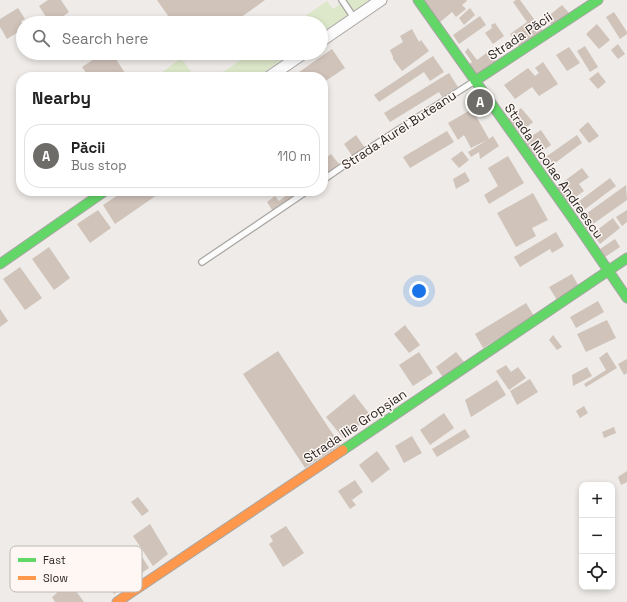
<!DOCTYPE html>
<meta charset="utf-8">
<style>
:root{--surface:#fff;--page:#f2f2f2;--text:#222;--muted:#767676;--line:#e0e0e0;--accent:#6e6c69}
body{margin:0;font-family:"Space Grotesk",sans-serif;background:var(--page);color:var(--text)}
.controls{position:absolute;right:12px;bottom:12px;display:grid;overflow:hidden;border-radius:8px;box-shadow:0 2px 6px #0003}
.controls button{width:36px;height:36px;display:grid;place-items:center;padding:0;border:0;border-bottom:1px solid var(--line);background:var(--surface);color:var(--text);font:20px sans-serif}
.you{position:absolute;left:419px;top:291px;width:14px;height:14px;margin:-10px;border:3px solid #fff;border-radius:50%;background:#1a73e8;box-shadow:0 0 0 6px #1a73e833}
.badge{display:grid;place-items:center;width:26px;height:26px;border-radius:50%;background:var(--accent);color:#fff;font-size:13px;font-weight:700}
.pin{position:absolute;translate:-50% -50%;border:2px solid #fff;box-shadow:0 1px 4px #0006}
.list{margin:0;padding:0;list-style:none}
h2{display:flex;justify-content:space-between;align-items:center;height:52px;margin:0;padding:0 16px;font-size:17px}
h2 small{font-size:13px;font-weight:400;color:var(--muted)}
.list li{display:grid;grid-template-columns:26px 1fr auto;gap:12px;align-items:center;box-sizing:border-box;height:64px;margin:0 8px 8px;padding:0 8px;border:1px solid var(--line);border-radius:16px}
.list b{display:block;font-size:15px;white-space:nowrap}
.list p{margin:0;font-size:13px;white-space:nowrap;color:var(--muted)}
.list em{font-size:13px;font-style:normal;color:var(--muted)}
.icon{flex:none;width:22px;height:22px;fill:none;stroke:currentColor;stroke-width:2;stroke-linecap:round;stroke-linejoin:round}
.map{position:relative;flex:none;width:627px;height:602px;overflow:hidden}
.search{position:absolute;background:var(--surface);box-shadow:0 2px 6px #0003;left:16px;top:16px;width:312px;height:44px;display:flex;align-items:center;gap:10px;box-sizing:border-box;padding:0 14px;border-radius:22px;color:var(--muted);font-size:15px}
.panel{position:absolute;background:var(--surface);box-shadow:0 2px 6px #0003;left:16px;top:72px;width:312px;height:124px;border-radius:16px}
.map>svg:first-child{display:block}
</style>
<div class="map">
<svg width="627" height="602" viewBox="0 0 627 602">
<rect width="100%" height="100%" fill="#eeebe8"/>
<path fill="#dde7c9" d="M 346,0 L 370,0 L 321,33 L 321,23 L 295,23 L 327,1 L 333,9 Z
M 251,53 L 292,53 L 257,77 L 216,77 Z
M 181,58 L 195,77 L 163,77 L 160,74 Z"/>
<path fill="#d0c3ba" d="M 48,0 L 61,0 L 69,12 L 54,23 L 50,23 L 39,6 Z
M 157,0 L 265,0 L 233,23 L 224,23 L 220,18 L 213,23 L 173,23 Z
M 420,0 L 466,0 L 467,1 L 462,5 L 466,9 L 456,17 L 452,12 L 439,23 Z
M 516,0 L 520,0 L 545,34 L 521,49 L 510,34 L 527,22 L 513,2 Z
M 562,5 L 570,14 L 553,27 L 546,18 Z
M 18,8 L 25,19 L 21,21 L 23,25 L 23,29 L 7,39 L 0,27 L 0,19 Z
M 470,8 L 475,15 L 464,25 L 459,18 Z
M 614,12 L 627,32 L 627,34 L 620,39 L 606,17 Z
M 480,16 L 486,25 L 459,44 L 453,35 Z
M 495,23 L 504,36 L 493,44 L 485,33 L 492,28 L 491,25 Z
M 597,24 L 610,40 L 599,49 L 586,34 Z
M 412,29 L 419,42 L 421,40 L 429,51 L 402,71 L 393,59 L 393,57 L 390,50 L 403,42 L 400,36 Z
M 618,44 L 625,54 L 618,59 L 611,50 Z
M 585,46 L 598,67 L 590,72 L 577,51 Z
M 569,47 L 580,63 L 567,71 L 556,55 Z
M 468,48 L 477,60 L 489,51 L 497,63 L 478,76 L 468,65 L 472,62 L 465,52 Z
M 332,49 L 345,68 L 324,82 L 323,83 L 323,77 L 292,77 Z
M 103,53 L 112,53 L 127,76 L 125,77 L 89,77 L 82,67 Z
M 433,56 L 444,72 L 430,81 L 424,72 L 379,102 L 374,95 Z
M 543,62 L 558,84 L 539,96 L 532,87 L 515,99 L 504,85 L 528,68 L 535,76 L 539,73 L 535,68 Z
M 598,72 L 606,82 L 598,89 L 589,79 Z
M 449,73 L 458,87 L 442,97 L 439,92 L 390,122 L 384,113 Z
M 521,108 L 533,122 L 520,133 L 508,119 Z
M 472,109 L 489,139 L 493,136 L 499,146 L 480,159 L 479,152 L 471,157 L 468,152 L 487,140 L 471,148 L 464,135 L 458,140 L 448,123 Z
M 588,122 L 599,136 L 589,143 L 579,130 Z
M 541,130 L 551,145 L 534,157 L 524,141 Z
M 447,131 L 454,142 L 410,168 L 403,157 Z
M 356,135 L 365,148 L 353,157 L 344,144 Z
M 577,135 L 582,143 L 547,169 L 540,161 Z
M 462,151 L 469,160 L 459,168 L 451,159 Z
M 331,154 L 339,164 L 325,175 L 323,172 L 323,160 Z
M 508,156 L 524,183 L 489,204 L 484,195 L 498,186 L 488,168 Z
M 582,168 L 589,177 L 579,184 L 584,191 L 566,204 L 555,188 Z
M 465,172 L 470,181 L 456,189 L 453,179 Z
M 610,178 L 616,186 L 580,213 L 574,205 Z
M 626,185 L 627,200 L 586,229 L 583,216 Z
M 124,191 L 154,191 L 157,195 L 115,224 L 103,205 Z
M 163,191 L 174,191 L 167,196 Z
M 286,191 L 302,191 L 274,213 L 267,202 L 275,196 L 279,201 L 288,194 Z
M 533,193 L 548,220 L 532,228 L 536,236 L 516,247 L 497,213 Z
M 98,210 L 111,228 L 90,243 L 77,224 Z
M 627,210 L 627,222 L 622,226 L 616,217 Z
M 613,218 L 620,228 L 600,244 L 592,234 Z
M 556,232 L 564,246 L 552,253 L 550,249 L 520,267 L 514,257 Z
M 615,239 L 620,247 L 605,257 L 600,249 Z
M 49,247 L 70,278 L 54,290 L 32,259 Z
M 20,267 L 42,298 L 25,310 L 3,279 Z
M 572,274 L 579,287 L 557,300 L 549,287 Z
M 598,301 L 604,312 L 576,328 L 570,317 Z
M 526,303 L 534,316 L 483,348 L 475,334 Z
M 0,309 L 8,321 L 0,327 Z
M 607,320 L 616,338 L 586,352 L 577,334 Z
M 405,325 L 420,345 L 409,353 L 394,334 Z
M 553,335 L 562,347 L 557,350 L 549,340 Z
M 278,351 L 340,445 L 305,468 L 243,374 Z
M 419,352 L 433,373 L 413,386 L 399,365 Z
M 456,352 L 465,363 L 444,379 L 436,367 Z
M 607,352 L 617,368 L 586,387 L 584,384 L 606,370 L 599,358 Z
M 627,359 L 627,373 L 624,375 L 618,364 Z
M 506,365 L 511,372 L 518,367 L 526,378 L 509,390 L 496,371 Z
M 587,367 L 592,376 L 573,386 L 572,375 Z
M 530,379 L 538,392 L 517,405 L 510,391 Z
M 497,380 L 506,395 L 471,417 L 465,400 Z
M 354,394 L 371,416 L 343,438 L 326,417 Z
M 584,406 L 588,413 L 580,418 L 576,411 Z
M 444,413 L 454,428 L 430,445 L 420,430 Z
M 614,427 L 616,433 L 604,438 L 602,432 Z
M 465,429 L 470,437 L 437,457 L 432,449 Z
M 412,436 L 422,453 L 404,463 L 395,446 Z
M 377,451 L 390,469 L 372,483 L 359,465 Z
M 627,471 L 627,482 L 621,485 L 618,477 Z
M 355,480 L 363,492 L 352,500 L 356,505 L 350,509 L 338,491 Z
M 138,497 L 149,511 L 142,516 L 131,502 Z
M 150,524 L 168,554 L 153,566 L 133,536 Z
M 286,526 L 304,553 L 283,567 L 269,544 L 273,541 L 270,536 Z
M 136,547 L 149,568 L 134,578 L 121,556 Z
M 113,559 L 129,584 L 114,594 L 98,570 Z
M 61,570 L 84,602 L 55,602 L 52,597 L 57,593 L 48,580 Z"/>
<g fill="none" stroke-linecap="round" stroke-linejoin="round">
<defs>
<path id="lane" d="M 342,0 L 354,18
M 323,180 L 359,155 L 473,82
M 202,262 L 307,191"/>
<path id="street" d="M 321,41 L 381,0
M 269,77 L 304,53"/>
<path id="fast" d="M 418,0 L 571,216 L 627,298
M 475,81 L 598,0
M 0,264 L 105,191
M 343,450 L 627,258"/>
<path id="slow" d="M 117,602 L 343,450"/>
</defs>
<use href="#lane" stroke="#a8a6a3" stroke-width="8"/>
<use href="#street" stroke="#a8a6a3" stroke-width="13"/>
<use href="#fast" stroke="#a8a6a3" stroke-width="11"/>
<use href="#slow" stroke="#a8a6a3" stroke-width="11"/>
<use href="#lane" stroke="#fcfcfc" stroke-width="5.5"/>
<use href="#street" stroke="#fcfcfc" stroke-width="11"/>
<use href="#fast" stroke="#63d668" stroke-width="9"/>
<use href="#slow" stroke="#ff974d" stroke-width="9"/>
</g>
<g text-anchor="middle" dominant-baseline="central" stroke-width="3" stroke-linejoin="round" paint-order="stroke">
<g font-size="13" fill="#292725" stroke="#fef7f3">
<text transform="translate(520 36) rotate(-34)">Strada Păcii</text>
<text transform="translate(399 130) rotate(-33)">Strada Aurel Buteanu</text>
<text transform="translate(554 171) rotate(55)">Strada Nicolae Andreescu</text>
<text transform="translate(355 426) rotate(-34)">Strada Ilie Gropșian</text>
</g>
</g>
<rect x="10" y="546" width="132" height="46" rx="6" fill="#fef7f3" stroke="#beb9b5" stroke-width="1"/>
<rect x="18" y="558" width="18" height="4" fill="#63d668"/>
<rect x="18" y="576" width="18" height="4" fill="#ff974d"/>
<g font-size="11" fill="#292725">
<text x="43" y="564">Fast</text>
<text x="43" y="582">Slow</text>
</g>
</svg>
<div class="controls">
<button>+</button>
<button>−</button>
<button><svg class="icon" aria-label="locate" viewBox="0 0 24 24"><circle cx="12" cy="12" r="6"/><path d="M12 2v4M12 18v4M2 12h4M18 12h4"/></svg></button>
</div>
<div class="you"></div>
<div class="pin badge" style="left:480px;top:102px">A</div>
<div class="search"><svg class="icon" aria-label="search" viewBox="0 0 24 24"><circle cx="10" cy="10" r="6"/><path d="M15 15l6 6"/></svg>Search here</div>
<section class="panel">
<h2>Nearby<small></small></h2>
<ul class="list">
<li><span class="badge">A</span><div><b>Păcii</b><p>Bus stop</p></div><em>110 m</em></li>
</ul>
</section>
</div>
